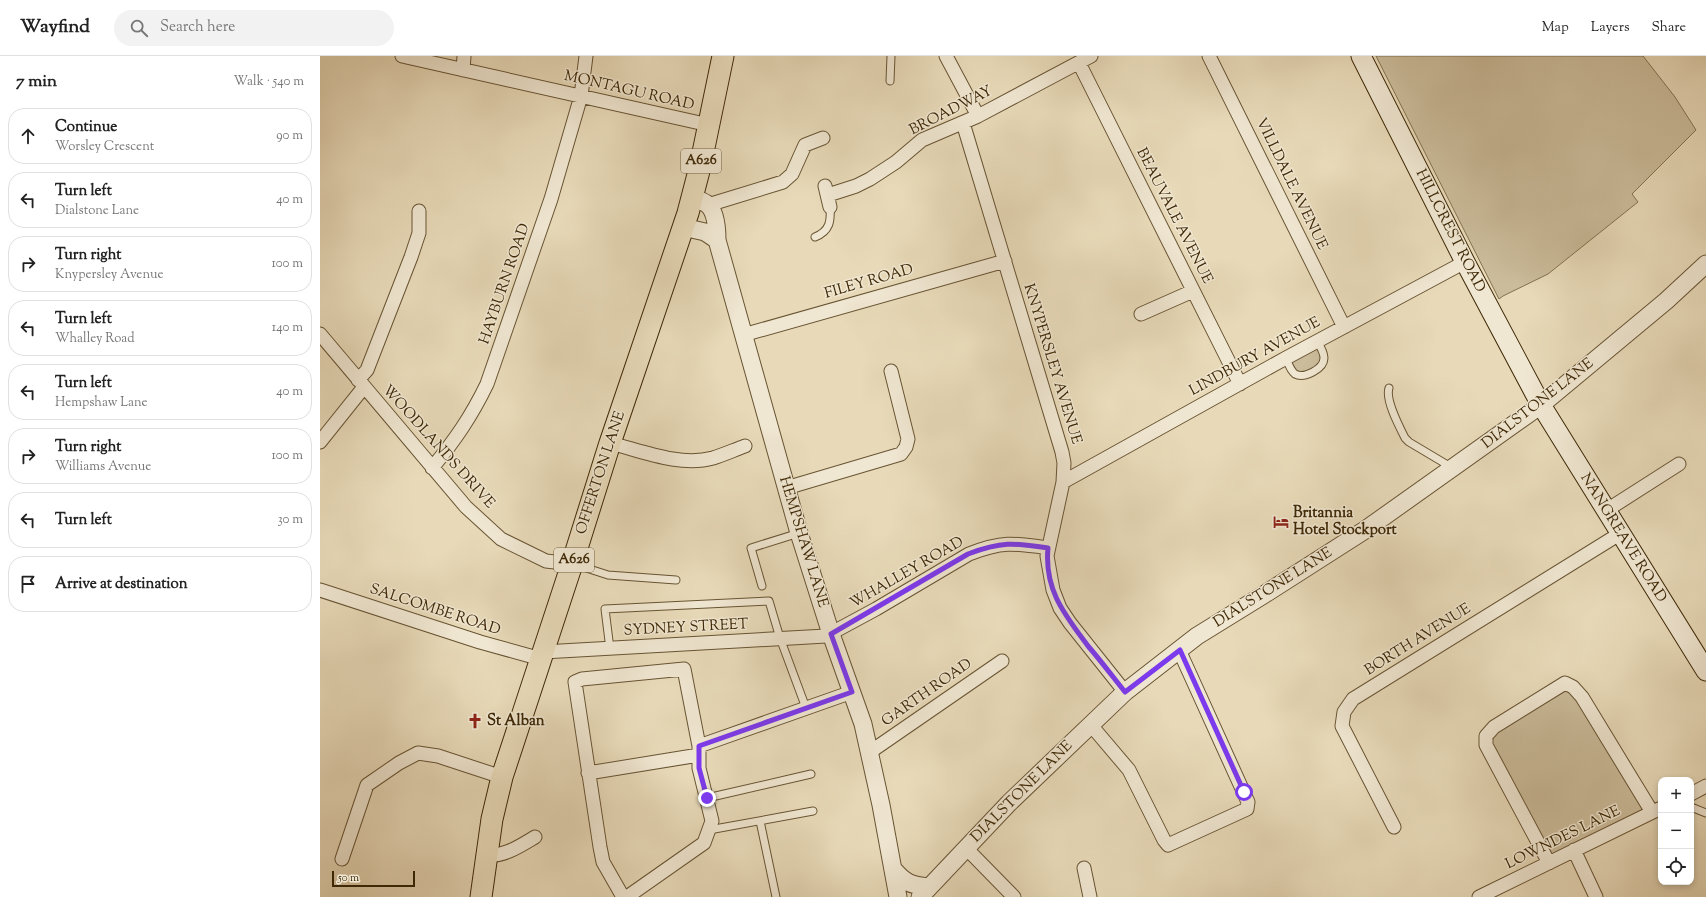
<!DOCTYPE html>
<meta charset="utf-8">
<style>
:root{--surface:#fff;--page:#f2f2f2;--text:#222;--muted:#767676;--line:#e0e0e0}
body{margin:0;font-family:"Sorts Mill Goudy",serif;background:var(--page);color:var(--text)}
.controls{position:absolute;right:12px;bottom:12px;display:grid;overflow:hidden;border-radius:8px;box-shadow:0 2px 6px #0003}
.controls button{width:36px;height:36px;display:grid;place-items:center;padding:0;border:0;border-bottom:1px solid var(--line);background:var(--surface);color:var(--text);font:20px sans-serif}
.scale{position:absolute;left:12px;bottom:10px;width:83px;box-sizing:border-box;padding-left:4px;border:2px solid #3e2806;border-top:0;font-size:11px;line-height:14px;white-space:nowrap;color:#3e2806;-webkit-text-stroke:3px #f0e7d2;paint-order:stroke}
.stop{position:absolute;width:12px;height:12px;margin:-9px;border:3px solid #7c3aed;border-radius:50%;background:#fff}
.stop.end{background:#7c3aed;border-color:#fff;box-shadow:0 1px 4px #0008}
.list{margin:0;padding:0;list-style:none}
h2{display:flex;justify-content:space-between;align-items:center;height:52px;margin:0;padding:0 16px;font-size:17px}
h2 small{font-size:13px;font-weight:400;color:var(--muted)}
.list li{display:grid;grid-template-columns:26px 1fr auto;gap:12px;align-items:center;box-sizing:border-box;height:56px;margin:0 8px 8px;padding:0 8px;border:1px solid var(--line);border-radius:16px}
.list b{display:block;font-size:15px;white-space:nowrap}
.list p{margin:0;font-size:13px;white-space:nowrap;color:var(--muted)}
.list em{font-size:13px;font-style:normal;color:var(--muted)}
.icon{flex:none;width:22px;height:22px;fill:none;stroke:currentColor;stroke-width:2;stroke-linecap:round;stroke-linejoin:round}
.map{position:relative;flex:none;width:1386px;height:841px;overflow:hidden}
header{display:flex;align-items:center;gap:24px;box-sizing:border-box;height:56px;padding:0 20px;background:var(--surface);border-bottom:1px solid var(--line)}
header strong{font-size:19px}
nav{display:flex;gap:22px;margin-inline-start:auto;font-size:14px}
.search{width:280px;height:36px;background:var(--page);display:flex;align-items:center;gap:10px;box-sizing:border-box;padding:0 14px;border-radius:22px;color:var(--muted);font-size:15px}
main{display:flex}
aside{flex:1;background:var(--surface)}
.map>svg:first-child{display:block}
</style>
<header>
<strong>Wayfind</strong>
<div class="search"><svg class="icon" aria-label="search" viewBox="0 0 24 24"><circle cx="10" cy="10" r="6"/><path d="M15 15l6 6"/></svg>Search here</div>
<nav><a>Map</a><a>Layers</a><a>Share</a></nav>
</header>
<main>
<aside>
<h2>7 min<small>Walk · 540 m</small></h2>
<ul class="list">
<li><svg class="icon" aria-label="ahead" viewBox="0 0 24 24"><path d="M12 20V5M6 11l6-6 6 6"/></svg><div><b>Continue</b><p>Worsley Crescent</p></div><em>90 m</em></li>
<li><svg class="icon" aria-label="left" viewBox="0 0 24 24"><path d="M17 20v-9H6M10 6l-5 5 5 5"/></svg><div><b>Turn left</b><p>Dialstone Lane</p></div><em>40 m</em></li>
<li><svg class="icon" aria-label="right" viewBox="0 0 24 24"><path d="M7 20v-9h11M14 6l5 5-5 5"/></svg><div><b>Turn right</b><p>Knypersley Avenue</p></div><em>100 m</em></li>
<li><svg class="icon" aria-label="left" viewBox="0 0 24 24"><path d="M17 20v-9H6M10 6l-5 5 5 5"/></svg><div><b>Turn left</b><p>Whalley Road</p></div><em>140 m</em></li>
<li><svg class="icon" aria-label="left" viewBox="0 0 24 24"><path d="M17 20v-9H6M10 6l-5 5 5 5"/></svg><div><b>Turn left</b><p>Hempshaw Lane</p></div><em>40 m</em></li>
<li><svg class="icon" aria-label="right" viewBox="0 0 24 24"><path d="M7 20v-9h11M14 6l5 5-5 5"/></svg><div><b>Turn right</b><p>Williams Avenue</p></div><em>100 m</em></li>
<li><svg class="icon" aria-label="left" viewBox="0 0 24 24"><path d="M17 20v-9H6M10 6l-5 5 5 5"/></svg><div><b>Turn left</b></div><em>30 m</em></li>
<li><svg class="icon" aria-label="arrive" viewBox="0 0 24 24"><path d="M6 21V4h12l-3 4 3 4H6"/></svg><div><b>Arrive at destination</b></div></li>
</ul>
</aside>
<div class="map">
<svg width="1386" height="841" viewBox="0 0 1386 841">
<rect width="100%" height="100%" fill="#e8dab9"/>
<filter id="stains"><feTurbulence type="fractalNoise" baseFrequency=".005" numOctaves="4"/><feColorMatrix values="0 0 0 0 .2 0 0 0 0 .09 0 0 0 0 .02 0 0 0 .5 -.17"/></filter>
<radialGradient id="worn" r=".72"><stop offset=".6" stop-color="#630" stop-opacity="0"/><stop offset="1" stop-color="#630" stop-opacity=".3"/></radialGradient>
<path fill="#cbbc9b" stroke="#847250" d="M 1056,0 L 1323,0 L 1355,41 L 1376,74 L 1312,138 L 1318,146 L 1228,218 L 1183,240 L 1179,243 Z
M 997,286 L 1003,300 L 1002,308 L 984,318 L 977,318 L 967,302 Z
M 1245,627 L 1253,631 L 1332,756 L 1229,807 L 1166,680 Z"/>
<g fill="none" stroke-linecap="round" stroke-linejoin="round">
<defs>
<path id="service" d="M 570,25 L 571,0
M 495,181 C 510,175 511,165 510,151
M 966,302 C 968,307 970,314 975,318 C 984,323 1004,313 1004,302 C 1004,296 1000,290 997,285
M 1069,332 C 1065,344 1079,370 1085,382 L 1089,386 L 1131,411
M 254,508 L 288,519 L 356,524
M 442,530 L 431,492 L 479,477
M 290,593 L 285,553 L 449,545 L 460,582 L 486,652
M 387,742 L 491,718
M 1371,751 L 1386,757
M 440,765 L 456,841
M 389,774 L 493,755"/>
<path id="minor" d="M 82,0 L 389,69
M 626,0 L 658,60
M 889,0 L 1024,271
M 759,7 L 920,328
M 143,14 L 144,0
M 643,67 L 742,396 L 744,407 L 743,426 L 727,500 L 733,534 L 740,552 L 750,567 L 805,636
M 505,130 L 510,151
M 508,139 L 536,130 L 550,123 L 576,106 L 602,84 L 658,60 L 771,0
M 388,149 L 463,126 L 472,118 L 485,89 L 503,82
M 821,258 L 873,235
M 0,278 L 146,451 L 181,483 L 226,505 L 252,508
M 423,279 L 685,205
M 38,324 L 47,314 L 91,201 L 99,177 L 99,155
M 0,386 L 44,331
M 290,387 C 322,395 360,411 393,402 C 403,399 414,394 425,390
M 112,412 C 135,384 151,361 167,328 L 231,143 L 261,40 L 266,0
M 743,426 L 966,302 L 1145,206
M 466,432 L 581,398 L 586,391 L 588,383 L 571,315
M 1287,454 L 1359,408
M 0,534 L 160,586 L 221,603
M 223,596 L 506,580 L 556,553 L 649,498 C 682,485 694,487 728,492
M 770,668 L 809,714 L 844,784 L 848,789 L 927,753 L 928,746 L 859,594
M 379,690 L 532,636
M 550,696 L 682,605
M 268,717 L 379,699
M 1371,738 L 1386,730
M 1074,771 L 1022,670 L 1024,656 L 1033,643 L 1301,477
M 646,792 L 694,841
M 1254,794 L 1276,841
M 166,799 C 184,801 200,790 215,781
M 22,803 L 47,729 L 79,707 L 98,697 L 118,700 L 182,721
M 1229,807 L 1166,689 L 1166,680 L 1174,671 L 1245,627 L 1253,631 L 1262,641 L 1332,756
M 764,812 L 770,841
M 303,841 L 283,806 L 280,791 L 255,626 L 262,623 L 364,613 L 379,690 L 379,712 L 392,765 L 384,787 L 307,841
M 1159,841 L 1341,752"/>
<path id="tertiary" d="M 372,141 C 377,143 382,145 387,148 C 396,155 397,174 397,184 L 479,477 L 511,578 L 543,668 L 561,749 L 578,841
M 363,171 L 385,176 L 397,184
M 574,814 C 585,827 591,829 608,831
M 600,841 L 689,747 L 805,636 L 877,580 L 945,538 L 1045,474 L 1221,349 L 1346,245 L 1386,208"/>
<path id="secondary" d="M 1041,0 L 1145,206 L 1221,349 L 1386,615"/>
<path id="primary" d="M 161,841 L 172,763 L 182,721 L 252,508 L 290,387 L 368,157 L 380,111 L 403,0"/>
</defs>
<use href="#service" stroke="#685433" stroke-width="9"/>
<use href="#minor" stroke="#685433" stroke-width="15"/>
<use href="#tertiary" stroke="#685433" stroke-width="19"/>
<use href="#secondary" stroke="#3e2806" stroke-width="21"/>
<use href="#primary" stroke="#3e2806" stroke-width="23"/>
<use href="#service" stroke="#f0e7d2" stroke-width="7"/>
<use href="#minor" stroke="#f0e7d2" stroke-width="13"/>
<use href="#tertiary" stroke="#f0e7d2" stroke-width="17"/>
<use href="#secondary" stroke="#f0e7d2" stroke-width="19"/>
<use href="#primary" stroke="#e8dab9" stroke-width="21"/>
</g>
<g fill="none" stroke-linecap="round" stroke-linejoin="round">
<path stroke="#7c3aed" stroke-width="5" d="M 387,742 L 379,712 L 379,690 L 532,636 L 511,578 L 648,498 C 682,485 694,487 728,492 C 724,534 745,559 768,590 C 781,605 793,621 805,636 L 860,594 L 924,736"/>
</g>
<defs>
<symbol id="hotel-bare" viewBox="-9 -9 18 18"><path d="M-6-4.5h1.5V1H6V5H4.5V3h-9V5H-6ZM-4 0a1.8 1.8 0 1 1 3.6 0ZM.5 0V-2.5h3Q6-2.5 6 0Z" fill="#8f2418" stroke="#f0e7d2" stroke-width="2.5" paint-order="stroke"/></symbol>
<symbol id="church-bare" viewBox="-9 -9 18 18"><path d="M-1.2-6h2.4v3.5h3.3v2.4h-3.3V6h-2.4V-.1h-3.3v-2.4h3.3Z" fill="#8f2418" stroke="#f0e7d2" stroke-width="2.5" paint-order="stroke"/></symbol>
</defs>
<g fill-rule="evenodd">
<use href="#hotel-bare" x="950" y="455" width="22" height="22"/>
<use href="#church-bare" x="144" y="654" width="22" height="22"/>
</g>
<g text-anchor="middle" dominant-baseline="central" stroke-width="3" stroke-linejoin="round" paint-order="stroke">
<g fill="#f0e7d2" stroke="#736143" stroke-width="1">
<rect x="361" y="93" width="40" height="24" rx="3"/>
<rect x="234" y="492" width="40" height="24" rx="3"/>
</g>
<g font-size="14" font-weight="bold" fill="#3e2806">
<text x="381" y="105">A626</text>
<text x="254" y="504">A626</text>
</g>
<g font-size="15" fill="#3e2806" stroke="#f0e7d2">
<text transform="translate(309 35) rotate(13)">MONTAGU ROAD</text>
<text transform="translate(631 55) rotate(-27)">BROADWAY</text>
<text transform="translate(971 128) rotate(64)">VILLDALE AVENUE</text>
<text transform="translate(854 160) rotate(63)">BEAUVALE AVENUE</text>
<text transform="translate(1130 175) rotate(63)">HILLCREST ROAD</text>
<text transform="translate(549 226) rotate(-16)">FILEY ROAD</text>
<text transform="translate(185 228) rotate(-71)">HAYBURN ROAD</text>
<text transform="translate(935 301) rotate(-29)">LINDBURY AVENUE</text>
<text transform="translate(732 308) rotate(73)">KNYPERSLEY AVENUE</text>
<text transform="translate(1218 348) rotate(-38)">DIALSTONE LANE</text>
<text transform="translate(118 391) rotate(48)">WOODLANDS DRIVE</text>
<text transform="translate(281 417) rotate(-72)">OFFERTON LANE</text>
<text transform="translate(1303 482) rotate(58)">NANGREAVE ROAD</text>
<text transform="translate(483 486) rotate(73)">HEMPSHAW LANE</text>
<text transform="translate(587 517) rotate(-30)">WHALLEY ROAD</text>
<text transform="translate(953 532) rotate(-32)">DIALSTONE LANE</text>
<text transform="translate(115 554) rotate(18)">SALCOMBE ROAD</text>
<text transform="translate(366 572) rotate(-3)">SYDNEY STREET</text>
<text transform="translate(1098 584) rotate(-32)">BORTH AVENUE</text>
<text transform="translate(607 637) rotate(-35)">GARTH ROAD</text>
<text transform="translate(702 736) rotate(-45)">DIALSTONE LANE</text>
<text transform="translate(1243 782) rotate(-26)">LOWNDES LANE</text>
</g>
<g font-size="15" font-weight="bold" fill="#3e2806" stroke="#f0e7d2" text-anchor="start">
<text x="973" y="457">Britannia<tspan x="973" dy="17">Hotel Stockport</tspan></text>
<text x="167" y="665">St Alban</text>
</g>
</g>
<rect width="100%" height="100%" filter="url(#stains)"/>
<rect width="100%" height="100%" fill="url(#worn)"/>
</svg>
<div class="controls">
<button>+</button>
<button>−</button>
<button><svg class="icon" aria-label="locate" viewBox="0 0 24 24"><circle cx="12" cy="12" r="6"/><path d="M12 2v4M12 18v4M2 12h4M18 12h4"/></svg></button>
</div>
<div class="scale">50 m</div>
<div class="stop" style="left:924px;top:736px"></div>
<div class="stop end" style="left:387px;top:742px"></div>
</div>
</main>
